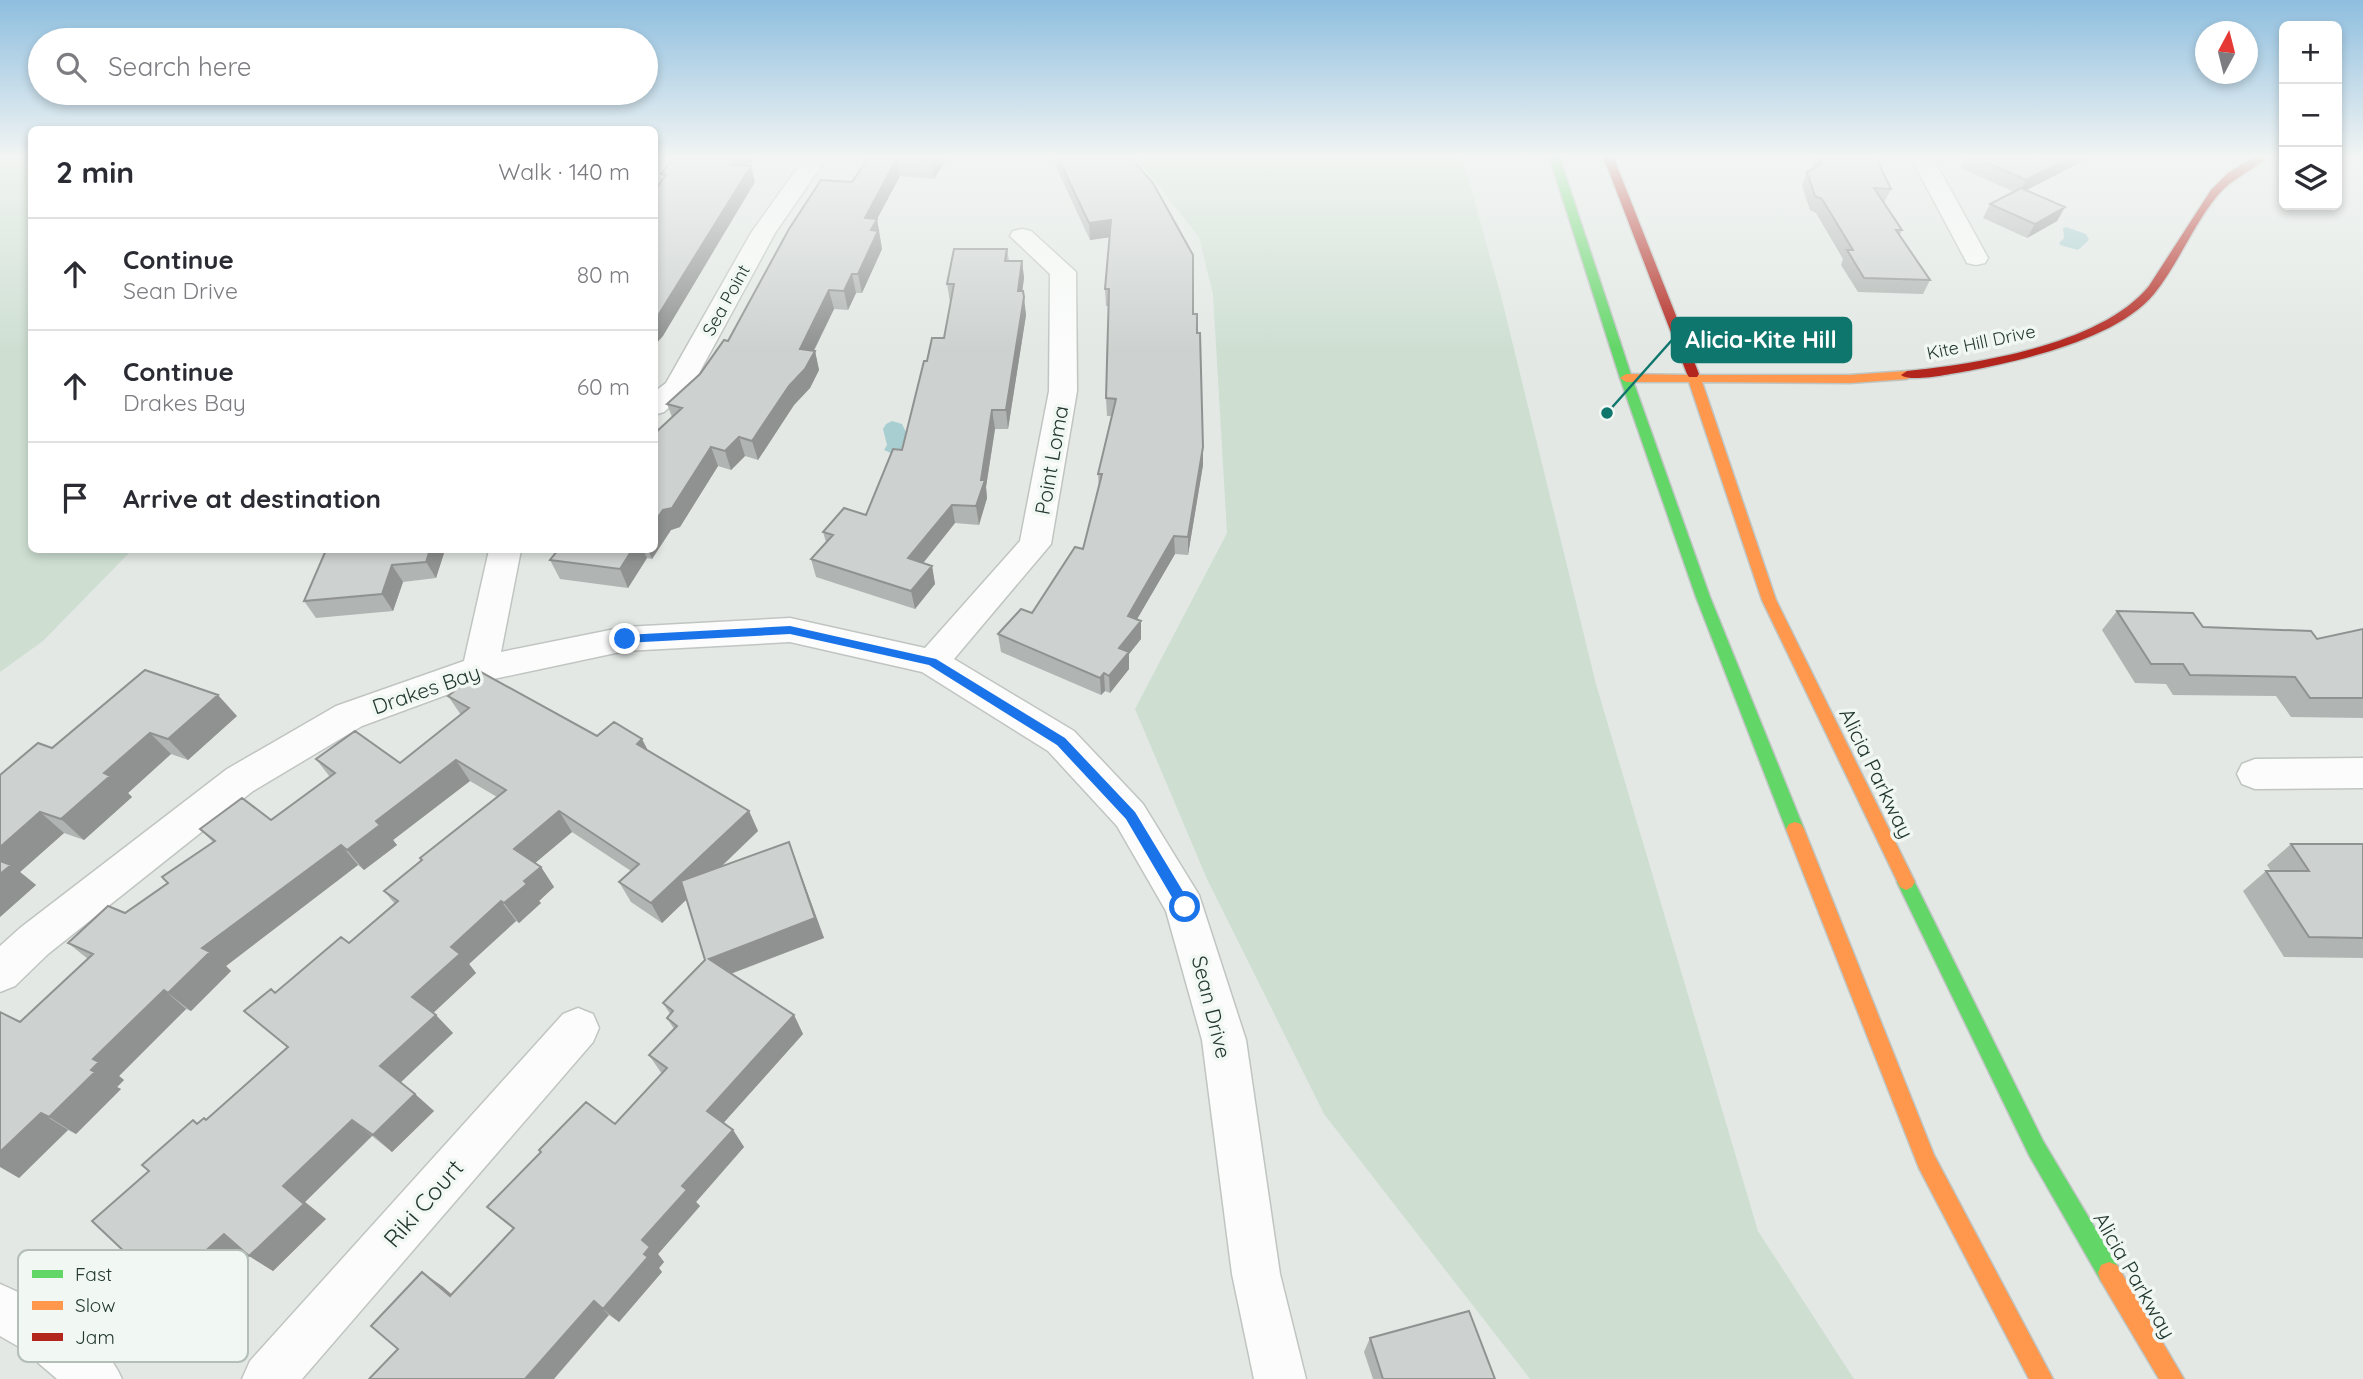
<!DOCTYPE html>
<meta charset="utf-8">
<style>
:root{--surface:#fff;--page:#f7f7f7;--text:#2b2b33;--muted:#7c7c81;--line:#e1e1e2}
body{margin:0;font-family:Quicksand,sans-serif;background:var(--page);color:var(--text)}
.controls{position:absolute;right:21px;top:21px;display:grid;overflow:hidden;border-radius:10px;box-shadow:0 4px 10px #0003}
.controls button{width:63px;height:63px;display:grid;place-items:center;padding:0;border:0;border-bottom:2px solid var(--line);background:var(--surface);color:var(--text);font:35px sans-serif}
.compass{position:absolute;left:2195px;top:21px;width:63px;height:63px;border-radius:50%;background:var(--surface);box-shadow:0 4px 10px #0003;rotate:7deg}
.stop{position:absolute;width:21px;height:21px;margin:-16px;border:5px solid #1a73e8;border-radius:50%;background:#fff}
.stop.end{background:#1a73e8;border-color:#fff;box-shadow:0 2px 7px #0008}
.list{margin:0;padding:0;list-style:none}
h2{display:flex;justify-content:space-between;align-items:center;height:91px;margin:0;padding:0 28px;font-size:30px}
h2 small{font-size:23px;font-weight:400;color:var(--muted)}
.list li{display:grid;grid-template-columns:46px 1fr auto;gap:21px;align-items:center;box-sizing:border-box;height:112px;padding:0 28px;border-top:2px solid var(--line)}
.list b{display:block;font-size:26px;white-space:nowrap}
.list p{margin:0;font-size:23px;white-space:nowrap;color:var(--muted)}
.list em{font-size:23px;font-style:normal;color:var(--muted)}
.icon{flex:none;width:38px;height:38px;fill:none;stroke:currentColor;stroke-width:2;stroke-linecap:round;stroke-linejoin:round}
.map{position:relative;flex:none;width:2363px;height:1379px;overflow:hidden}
.search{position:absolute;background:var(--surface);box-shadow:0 4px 10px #0003;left:28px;top:28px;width:630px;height:77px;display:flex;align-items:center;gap:18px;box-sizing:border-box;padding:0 24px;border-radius:38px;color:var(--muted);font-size:26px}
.panel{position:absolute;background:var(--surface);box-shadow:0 4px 10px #0003;left:28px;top:126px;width:630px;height:427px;border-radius:10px}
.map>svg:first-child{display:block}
</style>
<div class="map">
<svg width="2363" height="1379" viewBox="0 0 2363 1379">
<rect width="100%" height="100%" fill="#e3e8e5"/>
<path fill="#cedfd2" d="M 0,156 L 31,156 L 32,550 L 132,550 L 43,641 L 0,672 Z
M 1135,156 L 1462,156 L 1501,296 L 1596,684 L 1758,1231 L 1854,1379 L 1530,1379 L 1324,1114 L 1207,879 L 1135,709 L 1227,533 L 1213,294 L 1199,237 Z"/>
<path fill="#a8ced1" d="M 2066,227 L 2086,234 L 2089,240 L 2078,250 L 2060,245 L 2059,243 L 2064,238 L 2063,228 Z
M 892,421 L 902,424 L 907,434 L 904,440 L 905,451 L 893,454 L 884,450 L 887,445 L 883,429 L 886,424 Z"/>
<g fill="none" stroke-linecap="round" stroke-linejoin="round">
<defs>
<path id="street" d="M 806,156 L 828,156 L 775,233 L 691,388 L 664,412 L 654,415 L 654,392 L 666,383 L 751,233 Z
M 1910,156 L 1932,156 L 1988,258 L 1985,263 L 1976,265 L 1967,263 Z
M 1022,229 L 1031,231 L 1076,272 L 1077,391 L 1051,544 L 954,659 L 1074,731 L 1143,804 L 1199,895 L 1246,1040 L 1280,1274 L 1306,1379 L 1254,1379 L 1232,1274 L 1202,1040 L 1166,911 L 1117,826 L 1048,751 L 922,672 L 790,642 L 625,651 L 484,681 L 362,726 L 253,791 L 48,954 L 15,986 L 0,992 L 0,946 L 20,928 L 227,769 L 336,706 L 464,661 L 489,550 L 521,550 L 501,652 L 625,627 L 790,618 L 925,648 L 1020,541 L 1049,391 L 1050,274 L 1010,236 L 1013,231 Z
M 2363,758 L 2363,788 L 2255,789 L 2242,784 L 2237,774 L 2242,764 L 2255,759 Z
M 578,1008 L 593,1014 L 599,1028 L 593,1042 L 302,1379 L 242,1379 L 250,1361 L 563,1014 Z
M 0,1284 C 42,1302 104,1336 122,1379 L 57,1379 L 21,1348 L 0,1336 Z"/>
<path id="fast" d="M 1549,156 L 1559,156 L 1632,378 L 1710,597 L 1804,829 L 1801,834 L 1795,836 L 1789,834 L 1786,829 L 1696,597 L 1620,378 Z
M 1906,874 L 1912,877 L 2043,1141 L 2117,1265 L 2120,1273 L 2117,1281 L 2109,1284 L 2101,1281 L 2029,1155 L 1897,882 L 1900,877 Z"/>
<path id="slow" d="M 1693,370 L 1699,375 L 1850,375 L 1907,371 L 1913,375 L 1907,379 L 1850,383 L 1702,382 L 1776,600 L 1915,882 L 1912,887 L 1906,890 L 1900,887 L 1762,600 L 1689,382 L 1626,382 L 1620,378 L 1626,374 L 1687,375 Z
M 1795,822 L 1801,824 L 1804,829 L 1934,1155 L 2053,1379 L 2029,1379 L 1919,1168 L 1786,829 L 1789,824 Z
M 2109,1262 L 2117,1265 L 2184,1379 L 2159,1379 L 2101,1281 L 2098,1273 L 2101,1265 Z"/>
<path id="jam" d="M 1603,156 L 1613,156 L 1699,374 L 1697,377 L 1689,377 L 1687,374 Z
M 2256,156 L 2268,156 C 2253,171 2232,178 2218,195 C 2193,225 2179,263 2154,294 C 2117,339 2023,360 1968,371 C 1954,373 1911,383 1901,375 L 1907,371 C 1978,364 2102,344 2149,286 L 2211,190 L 2228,173 Z"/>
</defs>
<use href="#street" stroke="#c0c5c2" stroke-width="3"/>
<use href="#fast" stroke="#bfc5c2" stroke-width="3"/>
<use href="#slow" stroke="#bfc5c2" stroke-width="3"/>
<use href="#jam" stroke="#bfc5c2" stroke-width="3"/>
<use href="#street" fill="#fbfcfb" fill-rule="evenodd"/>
<use href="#fast" fill="#63d668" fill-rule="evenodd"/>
<use href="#slow" fill="#ff974d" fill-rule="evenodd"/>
<use href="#jam" fill="#b3261e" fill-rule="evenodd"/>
</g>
<path fill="#b0b4b2" d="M 870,156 L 949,156 L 934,179 L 900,176 L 877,219 L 882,249 L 862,293 L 856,293 L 848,310 L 834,309 L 814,351 L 815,351 L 819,370 L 810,388 L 794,405 L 758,460 L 745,456 L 731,470 L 718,466 L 680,527 L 671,530 L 652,559 L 647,558 L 628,588 L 560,579 L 550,560 L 558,550 L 654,550 L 672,417 L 667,404 L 700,374 L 728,341 L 852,182 Z
M 1054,156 L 1129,156 L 1193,314 L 1197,333 L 1203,447 L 1203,465 L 1188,555 L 1175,554 L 1137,619 L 1141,639 L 1129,654 L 1129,669 L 1110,693 L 1105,691 L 1101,695 L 1001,652 L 998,634 L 1032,613 L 1083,549 L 1099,489 L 1098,474 L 1111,416 L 1107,416 L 1106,398 L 1109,306 L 1106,306 L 1105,289 L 1110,237 L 1090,240 L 1055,165 Z
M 1812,156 L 1875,156 L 1891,189 L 1884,203 L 1902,230 L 1900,235 L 1930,280 L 1923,294 L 1858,292 L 1841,265 L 1843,259 L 1816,213 L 1810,210 L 1802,186 L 1807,172 L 1814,168 Z
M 1967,156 L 2093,156 L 2026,190 L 2065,207 L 2057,221 L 2027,238 L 1983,218 L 1990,204 L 2014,192 L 1961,168 Z
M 1007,249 L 1009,261 L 1022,261 L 1024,278 L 1022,291 L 1026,315 L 1008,429 L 995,429 L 986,487 L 987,498 L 979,525 L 955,523 L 923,563 L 932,566 L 935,584 L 915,609 L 816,577 L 811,559 L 826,542 L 823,532 L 866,515 L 902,450 L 927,361 L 944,338 L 951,302 L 950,302 L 947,284 Z
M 326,550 L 445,550 L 436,578 L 403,582 L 393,611 L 316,618 L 304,601 Z
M 2117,611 L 2203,627 L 2317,639 L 2363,629 L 2363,718 L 2291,717 L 2276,696 L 2173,695 L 2166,684 L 2135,683 L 2102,630 Z
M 448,696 L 648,750 L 749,811 L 758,831 L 721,867 L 789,842 L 824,938 L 731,974 L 794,1015 L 803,1034 L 723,1123 L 733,1130 L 744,1147 L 696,1202 L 700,1206 L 658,1254 L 664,1262 L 659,1268 L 662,1272 L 619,1322 L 609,1315 L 398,1349 L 442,1286 L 451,1295 L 513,1229 L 487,1207 L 615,1124 L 662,1074 L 649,1055 L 674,1029 L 667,1018 L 670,1014 L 663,1003 L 705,960 L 687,899 L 662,923 L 631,902 L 619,882 L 631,871 L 572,832 L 535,863 L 541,867 L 554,887 L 539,901 L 541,903 L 519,923 L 516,921 L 469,964 L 476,973 L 433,1013 L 453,1033 L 400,1082 L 415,1094 L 434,1111 L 392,1152 L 372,1136 L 305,1202 L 326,1219 L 273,1271 L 244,1252 L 191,1303 L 164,1289 L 149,1171 L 193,1120 L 197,1124 L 206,1119 L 287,1047 L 244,1011 L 275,993 L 349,943 L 395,904 L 384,891 L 497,797 L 470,781 L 393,840 L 397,845 L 364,870 L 358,865 L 226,966 L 231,971 L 191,1011 L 186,1009 L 119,1076 L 124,1080 L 117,1087 L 121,1089 L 76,1134 L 68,1130 L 19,1178 L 20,1022 L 88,959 L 68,943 L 125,913 L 168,883 L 213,842 L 200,829 L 271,820 L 330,777 L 316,759 L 400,763 L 461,715 Z
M 237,716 L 188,760 L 171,754 L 128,793 L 132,797 L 84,840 L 64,833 L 20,872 L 36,885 L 0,917 L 52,748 Z
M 2291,844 L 2363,844 L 2363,958 L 2284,957 L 2243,891 L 2266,871 L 2271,871 L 2267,865 Z
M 1370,1338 L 1495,1379 L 1373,1379 L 1364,1352 Z"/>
<path fill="#909291" d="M 739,156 L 757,156 L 735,181 L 731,165 Z
M 935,156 L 949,156 L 934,179 L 932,161 Z
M 2073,156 L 2093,156 L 2019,194 L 2026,180 Z
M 897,158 L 900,176 L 877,219 L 882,249 L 862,293 L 858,274 L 865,218 Z
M 751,166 L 755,182 L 663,336 L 654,346 L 654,322 Z
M 2065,207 L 2057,221 L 2027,238 L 2035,224 Z
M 1111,220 L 1112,237 L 1090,240 L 1089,223 Z
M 1022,261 L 1024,278 L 1020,309 L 1018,291 Z
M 852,274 L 856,293 L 848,310 L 844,291 Z
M 829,290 L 834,309 L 805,368 L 800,349 Z
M 1024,297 L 1026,315 L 1008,429 L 1006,410 Z
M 815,351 L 819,370 L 810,388 L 794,405 L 758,460 L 752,441 L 789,386 Z
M 992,410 L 995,429 L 986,487 L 987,498 L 979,525 L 976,506 Z
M 739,437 L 745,456 L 731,470 L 725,451 Z
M 711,447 L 718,466 L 680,527 L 671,530 L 652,559 L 648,550 L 654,550 L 654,523 L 663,510 Z
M 1203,447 L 1203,465 L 1188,555 L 1188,537 Z
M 952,505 L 955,523 L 912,577 L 908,558 Z
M 1174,536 L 1175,554 L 1129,633 L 1128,616 Z
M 430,550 L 445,550 L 436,578 L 426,562 Z
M 632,550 L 643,550 L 647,558 L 628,588 L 620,569 Z
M 392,565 L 403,582 L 393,611 L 382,594 Z
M 932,566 L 935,584 L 915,609 L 911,591 Z
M 1141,621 L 1141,639 L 1129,654 L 1129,669 L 1110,693 L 1109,676 L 1119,648 Z
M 1104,673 L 1105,691 L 1101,695 L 1100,678 Z
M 218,695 L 237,716 L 188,760 L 168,739 Z
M 150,733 L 171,754 L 128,793 L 132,797 L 84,840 L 61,819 L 104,773 Z
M 642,739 L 653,760 L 637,744 Z
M 456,760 L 470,781 L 393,840 L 397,845 L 364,870 L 347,850 L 376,821 Z
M 559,811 L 572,832 L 528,869 L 514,849 Z
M 749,811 L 758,831 L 662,923 L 651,903 Z
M 40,812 L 64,833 L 20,872 L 36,885 L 0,917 L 0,847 Z
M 789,842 L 824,938 L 719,978 L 709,959 Z
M 341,845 L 358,865 L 226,966 L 231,971 L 191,1011 L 168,993 L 202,948 Z
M 541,867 L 554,887 L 539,901 L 541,903 L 519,923 L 504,903 L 524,881 Z
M 501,901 L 516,921 L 469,964 L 476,973 L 430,1016 L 412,997 L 451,947 Z
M 164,990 L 186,1009 L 119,1076 L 124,1080 L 117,1087 L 121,1089 L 76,1134 L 49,1117 L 91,1070 L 93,1059 Z
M 436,1015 L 453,1033 L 399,1084 L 380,1066 Z
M 794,1015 L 803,1034 L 719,1128 L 707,1111 Z
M 415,1094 L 434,1111 L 392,1152 L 373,1135 Z
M 41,1113 L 68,1130 L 19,1178 L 0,1167 L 0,1152 Z
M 352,1120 L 372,1136 L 305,1202 L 326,1219 L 273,1271 L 249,1256 L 283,1186 Z
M 733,1130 L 744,1147 L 696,1202 L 700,1206 L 658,1254 L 664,1262 L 659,1268 L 662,1272 L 619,1322 L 603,1309 L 644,1254 L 642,1240 L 682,1186 Z
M 224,1234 L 248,1249 L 191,1303 L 164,1289 Z
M 422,1272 L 442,1286 L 470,1310 L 450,1296 Z
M 594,1301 L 609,1315 L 554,1379 L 525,1379 Z"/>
<path fill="#cdd1cf" stroke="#909291" stroke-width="2" d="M 675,156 L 739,156 L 731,165 L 751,166 L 654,322 L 654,191 L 666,175 L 661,174 Z
M 870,156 L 935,156 L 932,161 L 897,158 L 865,218 L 877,219 L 871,230 L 878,231 L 858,274 L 852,274 L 844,291 L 829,290 L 800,349 L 815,351 L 805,369 L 789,386 L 752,441 L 739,437 L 725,451 L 711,447 L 672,508 L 663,510 L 654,523 L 654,434 L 682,408 L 667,404 L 700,374 L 724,340 L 728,341 L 789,229 L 821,180 L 852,182 Z
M 1057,156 L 1129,156 L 1153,183 L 1193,255 L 1193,314 L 1197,314 L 1197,333 L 1200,333 L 1203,447 L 1188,537 L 1174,536 L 1128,616 L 1141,621 L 1119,648 L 1129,652 L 1109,676 L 1104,673 L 1100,678 L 998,634 L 1021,609 L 1032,613 L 1075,547 L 1083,549 L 1102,474 L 1098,474 L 1116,399 L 1106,398 L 1109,289 L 1105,289 L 1111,220 L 1089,223 Z
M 1820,156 L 1875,156 L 1891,189 L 1874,188 L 1902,230 L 1896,230 L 1930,280 L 1864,278 L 1847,250 L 1853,250 L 1822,199 L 1815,196 L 1807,172 L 1821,164 Z
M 1971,156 L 2073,156 L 2026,180 Z
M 2021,188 L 2065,207 L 2035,224 L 1990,204 Z
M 954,249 L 1007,249 L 1005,261 L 1022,261 L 1018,291 L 1023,291 L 1024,297 L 1006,410 L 992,410 L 981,480 L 985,480 L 976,506 L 952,505 L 908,558 L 932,566 L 911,591 L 811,559 L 833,535 L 823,532 L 844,508 L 866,515 L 893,449 L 902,450 L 924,361 L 927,361 L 932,338 L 944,338 L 954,284 L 947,284 Z
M 326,550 L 430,550 L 426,562 L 392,565 L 382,594 L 304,601 Z
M 558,550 L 632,550 L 620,569 L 550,560 Z
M 2117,611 L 2193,613 L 2203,627 L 2311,631 L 2317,639 L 2363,629 L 2363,698 L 2310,698 L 2295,677 L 2190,675 L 2183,664 L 2151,664 Z
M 145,670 L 218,695 L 168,739 L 150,733 L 104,773 L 110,776 L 61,819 L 40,812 L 0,847 L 0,775 L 38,743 L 52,748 Z
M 479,671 L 597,736 L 614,722 L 642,739 L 637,744 L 749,811 L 651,903 L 619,882 L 639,864 L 559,811 L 514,849 L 541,867 L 524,881 L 527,884 L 504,903 L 501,901 L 451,947 L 460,954 L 412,997 L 436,1015 L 380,1066 L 415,1094 L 373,1135 L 352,1120 L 283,1186 L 304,1204 L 249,1256 L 224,1234 L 164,1289 L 92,1221 L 149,1171 L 142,1165 L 193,1120 L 197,1124 L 204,1118 L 206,1120 L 288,1047 L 244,1011 L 271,989 L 275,993 L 341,937 L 349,943 L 398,901 L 384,891 L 422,860 L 420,858 L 506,790 L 456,760 L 376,821 L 380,825 L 347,850 L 341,845 L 202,948 L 210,952 L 168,993 L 164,990 L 93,1059 L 99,1062 L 91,1070 L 95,1072 L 49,1117 L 41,1113 L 0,1152 L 0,1012 L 20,1022 L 93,954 L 68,943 L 108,906 L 125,913 L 168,883 L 162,877 L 215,841 L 200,829 L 242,798 L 271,820 L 335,773 L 316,759 L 355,731 L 400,763 L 469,708 L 448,696 Z
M 789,842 L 815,918 L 709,959 L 794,1015 L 707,1111 L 733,1130 L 682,1186 L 687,1190 L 642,1240 L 650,1247 L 644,1254 L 648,1257 L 603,1309 L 594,1301 L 525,1379 L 369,1379 L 398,1349 L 371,1326 L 422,1272 L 450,1296 L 514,1228 L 487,1207 L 541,1152 L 539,1150 L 586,1102 L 615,1124 L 667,1068 L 649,1055 L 677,1026 L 667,1018 L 673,1011 L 663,1003 L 705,960 L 681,881 Z
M 2291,844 L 2363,844 L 2363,938 L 2309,937 L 2266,871 L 2309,871 Z
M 0,861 L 11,865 L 0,874 Z
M 1469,1311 L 1495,1379 L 1383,1379 L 1370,1338 Z"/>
<linearGradient id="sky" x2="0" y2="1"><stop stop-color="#8ebedf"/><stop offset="0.45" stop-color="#f2f5f3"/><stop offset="1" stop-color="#f2f5f3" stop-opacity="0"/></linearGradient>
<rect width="2363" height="349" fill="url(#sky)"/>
<path fill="#1a73e8" d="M 790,626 L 936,659 L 1065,738 L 1135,812 L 1190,903 L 1190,911 L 1180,911 L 1126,819 L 1057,745 L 929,665 L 790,634 L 625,643 L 620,639 L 625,635 Z"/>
<g text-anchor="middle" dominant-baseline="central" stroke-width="7" stroke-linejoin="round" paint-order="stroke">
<g font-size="18" fill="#233831" stroke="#f1f7f3">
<text transform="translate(726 300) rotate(-61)">Sea Point</text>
<text transform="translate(1981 342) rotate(-12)">Kite Hill Drive</text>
</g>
<g font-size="21" fill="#233831" stroke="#f1f7f3">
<text transform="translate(1051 460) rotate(-80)">Point Loma</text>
<text transform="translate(426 689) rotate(-19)">Drakes Bay</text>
<text transform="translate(1877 773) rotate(64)">Alicia Parkway</text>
<text transform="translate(1212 1007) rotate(76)">Sean Drive</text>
<text transform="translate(2135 1275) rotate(60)">Alicia Parkway</text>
</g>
<g font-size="24" fill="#233831" stroke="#f1f7f3">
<text transform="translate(423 1203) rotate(-49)">Riki Court</text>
</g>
</g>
<rect x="18" y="1250" width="230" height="112" rx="10" fill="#f1f7f3" stroke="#b3beb9" stroke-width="2"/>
<rect x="32" y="1270" width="31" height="8" fill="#63d668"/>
<rect x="32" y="1301" width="31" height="9" fill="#ff974d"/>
<rect x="32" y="1333" width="31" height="8" fill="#b3261e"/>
<g font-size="19" fill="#233831">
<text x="75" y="1281">Fast</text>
<text x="75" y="1312">Slow</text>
<text x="75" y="1344">Jam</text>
</g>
<path fill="none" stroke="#0f766e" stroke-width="2.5" d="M1607 413L1672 340"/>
<circle fill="#0f766e" stroke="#f1f7f3" stroke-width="2.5" cx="1607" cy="413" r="7"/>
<rect fill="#0f766e" stroke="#0f766e" stroke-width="2.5" x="1672" y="318" width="179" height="44" rx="7"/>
<g font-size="23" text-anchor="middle" font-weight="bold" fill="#fff">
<text x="1761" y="348">Alicia-Kite Hill</text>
</g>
</svg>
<div class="controls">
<button>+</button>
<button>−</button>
<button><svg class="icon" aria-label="layers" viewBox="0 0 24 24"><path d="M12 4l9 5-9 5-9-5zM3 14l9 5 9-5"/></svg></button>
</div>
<svg class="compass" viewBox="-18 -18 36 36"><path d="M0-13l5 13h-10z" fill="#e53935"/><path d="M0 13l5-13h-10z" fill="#7c7c81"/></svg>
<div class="stop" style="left:1185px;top:907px"></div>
<div class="stop end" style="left:625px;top:639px"></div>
<div class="search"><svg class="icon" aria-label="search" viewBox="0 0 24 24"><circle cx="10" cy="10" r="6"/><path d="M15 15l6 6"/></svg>Search here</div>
<section class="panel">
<h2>2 min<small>Walk · 140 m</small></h2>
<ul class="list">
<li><svg class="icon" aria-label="ahead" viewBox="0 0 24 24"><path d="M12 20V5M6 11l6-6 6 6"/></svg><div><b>Continue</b><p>Sean Drive</p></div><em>80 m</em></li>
<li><svg class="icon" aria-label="ahead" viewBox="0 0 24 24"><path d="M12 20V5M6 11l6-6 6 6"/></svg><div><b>Continue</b><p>Drakes Bay</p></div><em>60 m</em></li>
<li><svg class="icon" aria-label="arrive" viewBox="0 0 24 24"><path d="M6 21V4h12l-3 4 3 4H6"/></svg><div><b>Arrive at destination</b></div></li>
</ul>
</section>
</div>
